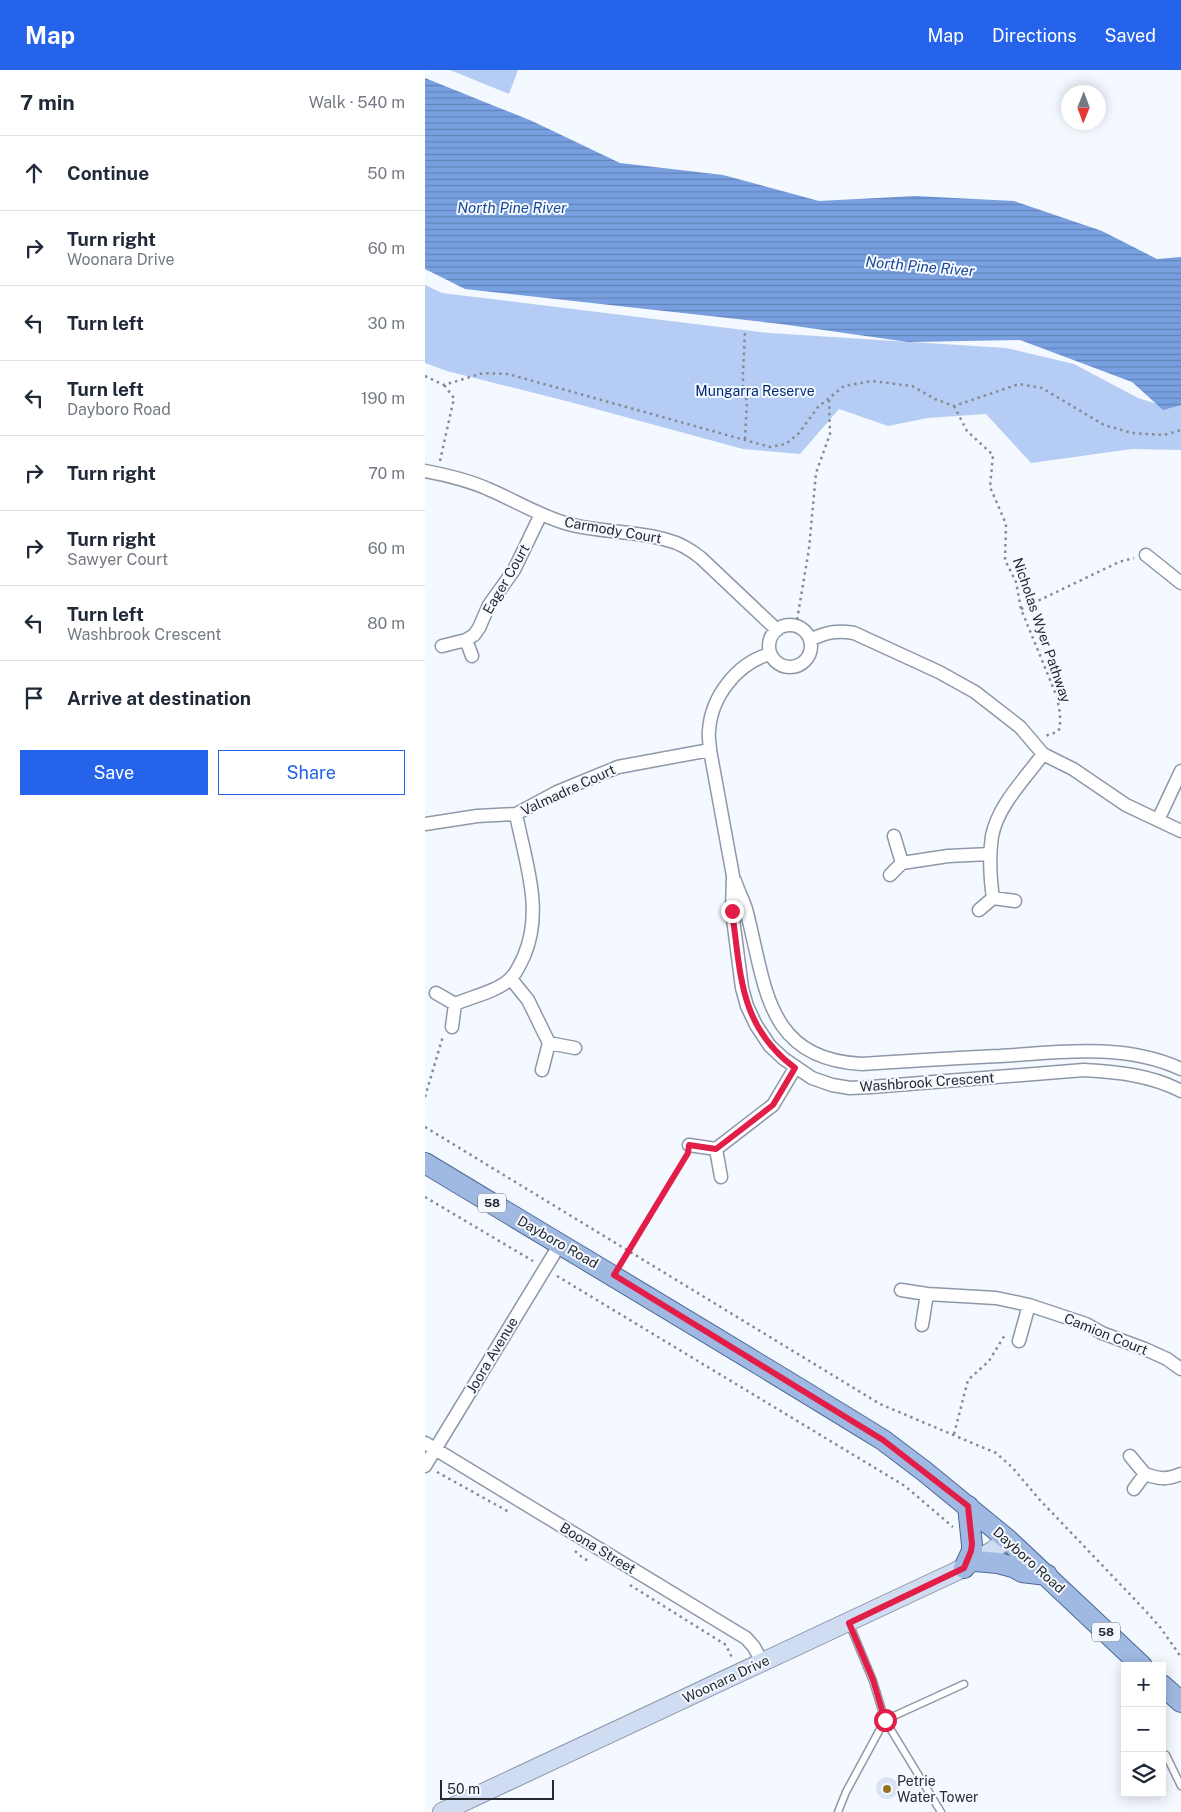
<!DOCTYPE html>
<meta charset="utf-8">
<style>
:root{--surface:#fff;--page:#f6f6f7;--text:#1f2937;--muted:#747a83;--line:#e0e1e3;--accent:#2563eb}
body{margin:0;font-family:"Public Sans",sans-serif;background:var(--page);color:var(--text)}
.controls{position:absolute;right:15px;bottom:15px;display:grid;overflow:hidden;border-radius:0px;box-shadow:0 2px 12px #0003}
.controls button{width:45px;height:45px;display:grid;place-items:center;padding:0;border:0;border-bottom:1px solid var(--line);background:var(--surface);color:var(--text);font:25px sans-serif}
.compass{position:absolute;left:636px;top:15px;width:45px;height:45px;border-radius:50%;background:var(--surface);box-shadow:0 2px 12px #0003;rotate:181deg}
.scale{position:absolute;left:15px;bottom:12px;width:114px;box-sizing:border-box;padding-left:5px;border:2px solid #262a30;border-top:0;font-size:14px;line-height:18px;white-space:nowrap;color:#262a30;-webkit-text-stroke:4px #f4f8ff;paint-order:stroke}
.stop{position:absolute;width:15px;height:15px;margin:-11px;border:4px solid #e11d48;border-radius:50%;background:#fff}
.stop.end{background:#e11d48;border-color:#fff;box-shadow:0 1px 5px #0008}
.list{margin:0;padding:0;list-style:none}
h2{display:flex;justify-content:space-between;align-items:center;height:65px;margin:0;padding:0 20px;font-size:21px}
h2 small{font-size:16px;font-weight:400;color:var(--muted)}
.list li{display:grid;grid-template-columns:32px 1fr auto;gap:15px;align-items:center;box-sizing:border-box;height:75px;padding:0 20px;border-top:1px solid var(--line)}
.list b{display:block;font-size:19px;white-space:nowrap}
.list p{margin:0;font-size:16px;white-space:nowrap;color:var(--muted)}
.list em{font-size:16px;font-style:normal;color:var(--muted)}
.actions{display:flex;gap:10px;padding:15px 20px}
.actions a{flex:1;padding:11px 0;border:1px solid var(--accent);border-radius:0px;text-align:center;font-size:18px;color:var(--accent)}
.actions .main{background:var(--accent);color:#fff}
.icon{flex:none;width:28px;height:28px;fill:none;stroke:currentColor;stroke-width:2;stroke-linecap:round;stroke-linejoin:round}
.map{position:relative;flex:none;width:756px;height:1742px;overflow:hidden}
header{display:flex;align-items:center;gap:30px;box-sizing:border-box;height:70px;padding:0 25px;background:var(--accent);color:#fff}
header strong{font-size:24px}
nav{display:flex;gap:28px;margin-inline-start:auto;font-size:18px}
main{display:flex}
aside{flex:1;background:var(--surface)}
.map>svg:first-child{display:block}
</style>
<header>
<strong>Map</strong>
<nav><a>Map</a><a>Directions</a><a>Saved</a></nav>
</header>
<main>
<aside>
<h2>7 min<small>Walk · 540 m</small></h2>
<ul class="list">
<li><svg class="icon" aria-label="ahead" viewBox="0 0 24 24"><path d="M12 20V5M6 11l6-6 6 6"/></svg><div><b>Continue</b></div><em>50 m</em></li>
<li><svg class="icon" aria-label="right" viewBox="0 0 24 24"><path d="M7 20v-9h11M14 6l5 5-5 5"/></svg><div><b>Turn right</b><p>Woonara Drive</p></div><em>60 m</em></li>
<li><svg class="icon" aria-label="left" viewBox="0 0 24 24"><path d="M17 20v-9H6M10 6l-5 5 5 5"/></svg><div><b>Turn left</b></div><em>30 m</em></li>
<li><svg class="icon" aria-label="left" viewBox="0 0 24 24"><path d="M17 20v-9H6M10 6l-5 5 5 5"/></svg><div><b>Turn left</b><p>Dayboro Road</p></div><em>190 m</em></li>
<li><svg class="icon" aria-label="right" viewBox="0 0 24 24"><path d="M7 20v-9h11M14 6l5 5-5 5"/></svg><div><b>Turn right</b></div><em>70 m</em></li>
<li><svg class="icon" aria-label="right" viewBox="0 0 24 24"><path d="M7 20v-9h11M14 6l5 5-5 5"/></svg><div><b>Turn right</b><p>Sawyer Court</p></div><em>60 m</em></li>
<li><svg class="icon" aria-label="left" viewBox="0 0 24 24"><path d="M17 20v-9H6M10 6l-5 5 5 5"/></svg><div><b>Turn left</b><p>Washbrook Crescent</p></div><em>80 m</em></li>
<li><svg class="icon" aria-label="arrive" viewBox="0 0 24 24"><path d="M6 21V4h12l-3 4 3 4H6"/></svg><div><b>Arrive at destination</b></div></li>
</ul>
<div class="actions"><a class="main">Save</a><a>Share</a></div>
</aside>
<div class="map">
<svg width="756" height="1742" viewBox="0 0 756 1742">
<defs>
<pattern id="water-rules" width="6" height="5" patternUnits="userSpaceOnUse" patternTransform="scale(1.25)"><rect width="6" height="5" fill="#78a0e1"/><path d="M0 2.5h6" fill="none" stroke="#6283b7"/></pattern>
</defs>
<rect width="100%" height="100%" fill="#f4f8ff"/>
<path fill="#b5cdf5" d="M 25,0 L 93,0 L 84,24 Z
M 0,215 L 17,223 L 344,263 L 581,278 L 649,294 L 713,328 L 742,337 L 756,332 L 756,380 L 707,379 L 606,393 L 561,344 L 503,348 L 463,356 L 414,339 L 375,384 L 318,379 L 145,332 L 22,301 L 0,293 Z"/>
<path fill="url(#water-rules)" d="M 0,8 L 107,51 L 195,93 L 298,105 L 394,131 L 490,126 L 589,131 L 677,161 L 732,189 L 756,187 L 756,335 L 738,340 L 707,312 L 595,270 L 483,272 L 356,254 L 40,219 L 0,199 Z"/>
<path fill="#d9e3f3" d="M451 1718a11 11 0 1 1 22 0a11 11 0 1 1-22 0Z"/>
<g fill="none" stroke-linecap="round" stroke-linejoin="round">
<defs>
<path id="lane" d="M 424,1553 L 448,1611 L 460,1650 L 516,1742
M 741,1685 L 756,1716
M 413,1742 L 421,1722 L 460,1650 L 539,1614"/>
<path id="street" d="M 0,401 C 21,405 43,410 63,419 C 89,430 113,445 140,453 C 173,463 209,460 242,470 C 255,473 266,480 276,488 L 352,560
M 721,485 L 756,513
M344 576a21 21 0 1 1 42 0a21 21 0 1 1-42 0Z
M 41,570 L 49,565 L 54,558 L 64,535 L 89,500 L 116,444
M 385,570 C 401,562 412,560 429,563 L 514,602 L 550,622 L 595,657 L 618,684 L 648,699 L 701,735 L 756,761
M 17,576 L 41,570 L 47,586
M 345,584 C 312,593 286,627 284,661 C 283,667 285,674 285,680 L 308,806 L 307,841 L 317,918 L 322,936 L 331,955 L 345,976 L 359,989 L 387,1008 L 407,1015 L 425,1018 L 446,1017 L 659,1000 C 692,1002 726,1005 756,1021
M 733,750 L 756,701
M 0,754 L 52,746 L 91,744 L 132,722 L 193,697 L 285,680
M 477,793 L 523,786 L 565,784
M 465,805 L 477,793 L 469,766
M 310,811 C 313,820 318,830 321,839 C 341,914 339,989 437,994 C 483,991 529,988 575,986 C 635,982 699,973 756,999
M 568,828 C 565,807 564,786 567,766 C 573,735 600,709 618,684
M 554,840 L 568,828 L 590,831
M 86,909 L 103,930 L 124,973
M 11,923 L 30,934 L 27,957
M 30,934 C 46,927 73,921 85,909 C 92,903 95,894 99,886 C 119,840 100,791 91,744
M 117,1000 L 124,973 L 150,978
M 264,1075 L 291,1079 L 296,1107
M 291,1079 L 348,1035 L 370,998
M 476,1220 L 502,1224 L 497,1255
M 502,1224 L 571,1228 L 604,1235 L 661,1254 L 677,1263 L 720,1279 L 742,1289 L 756,1299
M 594,1271 L 604,1235
M 0,1373 L 321,1568 L 329,1577 L 337,1592
M 705,1386 L 720,1404 L 709,1419
M 0,1396 L 135,1174
M 720,1404 C 734,1409 742,1410 756,1404"/>
<path id="secondary" d="M 17,1742 L 532,1501 L 567,1481 L 582,1469"/>
<path id="primary" d="M 0,1093 C 152,1185 306,1276 458,1370 L 499,1401 L 582,1469 L 717,1596
M 550,1491 L 573,1493 L 588,1497 L 597,1502 L 622,1505
M 539,1498 L 547,1481 L 547,1475 L 543,1436
M 737,1615 L 756,1632"/>
</defs>
<use href="#lane" stroke="#8f98a8" stroke-width="9"/>
<use href="#street" stroke="#8f98a8" stroke-width="15"/>
<use href="#secondary" stroke="#8f98a8" stroke-width="20"/>
<use href="#primary" stroke="#4c6897" stroke-width="22"/>
<path stroke="#878b91" stroke-width="2.5" stroke-dasharray="2.5 4" stroke-linecap="butt" d="M 0,306 L 19,315 L 58,303 L 83,304 L 345,377 L 361,374 L 374,363 L 393,337 L 419,316 L 447,311 L 487,316 L 510,329 L 529,336 L 594,314 L 617,318 L 679,355 L 707,363 L 739,365 L 756,360
M 529,336 L 542,361 L 568,385 L 565,417 L 581,454 L 580,490 L 591,512 L 596,539 L 632,627 L 635,644 L 635,658 L 632,662 L 620,666
M 320,369 L 322,332 L 318,316 L 318,302 L 320,262
M 15,391 L 29,328 L 19,315
M 596,539 L 694,492 L 709,488
M 371,556 L 384,479 L 391,403 L 405,364 L 404,328
M 0,1027 L 18,966
M 0,1057 L 455,1334 L 571,1383 L 587,1397 L 614,1429 L 717,1537 L 735,1557 L 756,1587
M 0,1127 L 108,1191
M 197,1192 L 260,1088
M 132,1206 L 480,1416 L 528,1457
M 529,1364 L 543,1310 L 564,1291 L 581,1263
M 12,1402 L 84,1442
M 150,1481 L 159,1489 L 166,1491
M 205,1515 L 301,1575 L 308,1590"/>
<use href="#lane" stroke="#fff" stroke-width="6"/>
<use href="#street" stroke="#fff" stroke-width="12"/>
<use href="#secondary" stroke="#cfdcf1" stroke-width="18"/>
<use href="#primary" stroke="#a0b9e2" stroke-width="20"/>
</g>
<g fill="none" stroke-linecap="round" stroke-linejoin="round">
<path stroke="#e11d48" stroke-width="6" d="M 307,841 C 316,905 314,956 370,998 L 348,1035 L 291,1079 L 264,1075 L 263,1083 L 189,1205 L 458,1370 L 543,1436 L 547,1474 L 546,1481 L 539,1498 L 424,1553 L 448,1610 L 460,1650"/>
</g>
<circle fill="#986f1c" stroke="#f4f8ff" stroke-width="2" cx="462" cy="1719" r="5"/>
<g text-anchor="middle" dominant-baseline="central" stroke-width="4" stroke-linejoin="round" paint-order="stroke">
<g fill="#f4f8ff" stroke="#64686e" stroke-width="1">
<rect x="53" y="1123.5" width="28" height="19" rx="4"/>
<rect x="667" y="1552.5" width="28" height="19" rx="4"/>
</g>
<g font-size="12" font-weight="bold" fill="#262a30">
<text x="67" y="1133">58</text>
<text x="681" y="1562">58</text>
</g>
<g font-size="14" fill="#002b75" stroke="#f4f8ff">
<text x="330" y="321">Mungarra Reserve</text>
</g>
<g font-size="14" fill="#262a30" stroke="#f4f8ff">
<text transform="translate(188 460) rotate(10)">Carmody Court</text>
<text transform="translate(81 509) rotate(-60)">Eager Court</text>
<text transform="translate(617 560) rotate(71)">Nicholas Wyer Pathway</text>
<text transform="translate(143 720) rotate(-25)">Valmadre Court</text>
<text transform="translate(502 1012) rotate(-4)">Washbrook Crescent</text>
<text transform="translate(133 1172) rotate(30)">Dayboro Road</text>
<text transform="translate(681 1264) rotate(22)">Camion Court</text>
<text transform="translate(67 1285) rotate(-59)">Joora Avenue</text>
<text transform="translate(173 1478) rotate(31)">Boona Street</text>
<text transform="translate(604 1490) rotate(42)">Dayboro Road</text>
<text transform="translate(301 1609) rotate(-25)">Woonara Drive</text>
</g>
<g font-size="14" fill="#262a30" stroke="#f4f8ff" text-anchor="start">
<text x="472" y="1711">Petrie<tspan x="472" dy="16">Water Tower</tspan></text>
</g>
<g font-size="15" font-style="italic" fill="#194794" stroke="#f4f8ff">
<text x="87" y="137">North Pine River</text>
<text transform="translate(495 196) rotate(5)">North Pine River</text>
</g>
</g>
</svg>
<div class="controls">
<button>+</button>
<button>−</button>
<button><svg class="icon" aria-label="layers" viewBox="0 0 24 24"><path d="M12 4l9 5-9 5-9-5zM3 14l9 5 9-5"/></svg></button>
</div>
<svg class="compass" viewBox="-18 -18 36 36"><path d="M0-13l5 13h-10z" fill="#e53935"/><path d="M0 13l5-13h-10z" fill="#747a83"/></svg>
<div class="scale">50 m</div>
<div class="stop" style="left:460px;top:1650px"></div>
<div class="stop end" style="left:307px;top:841px"></div>
</div>
</main>
